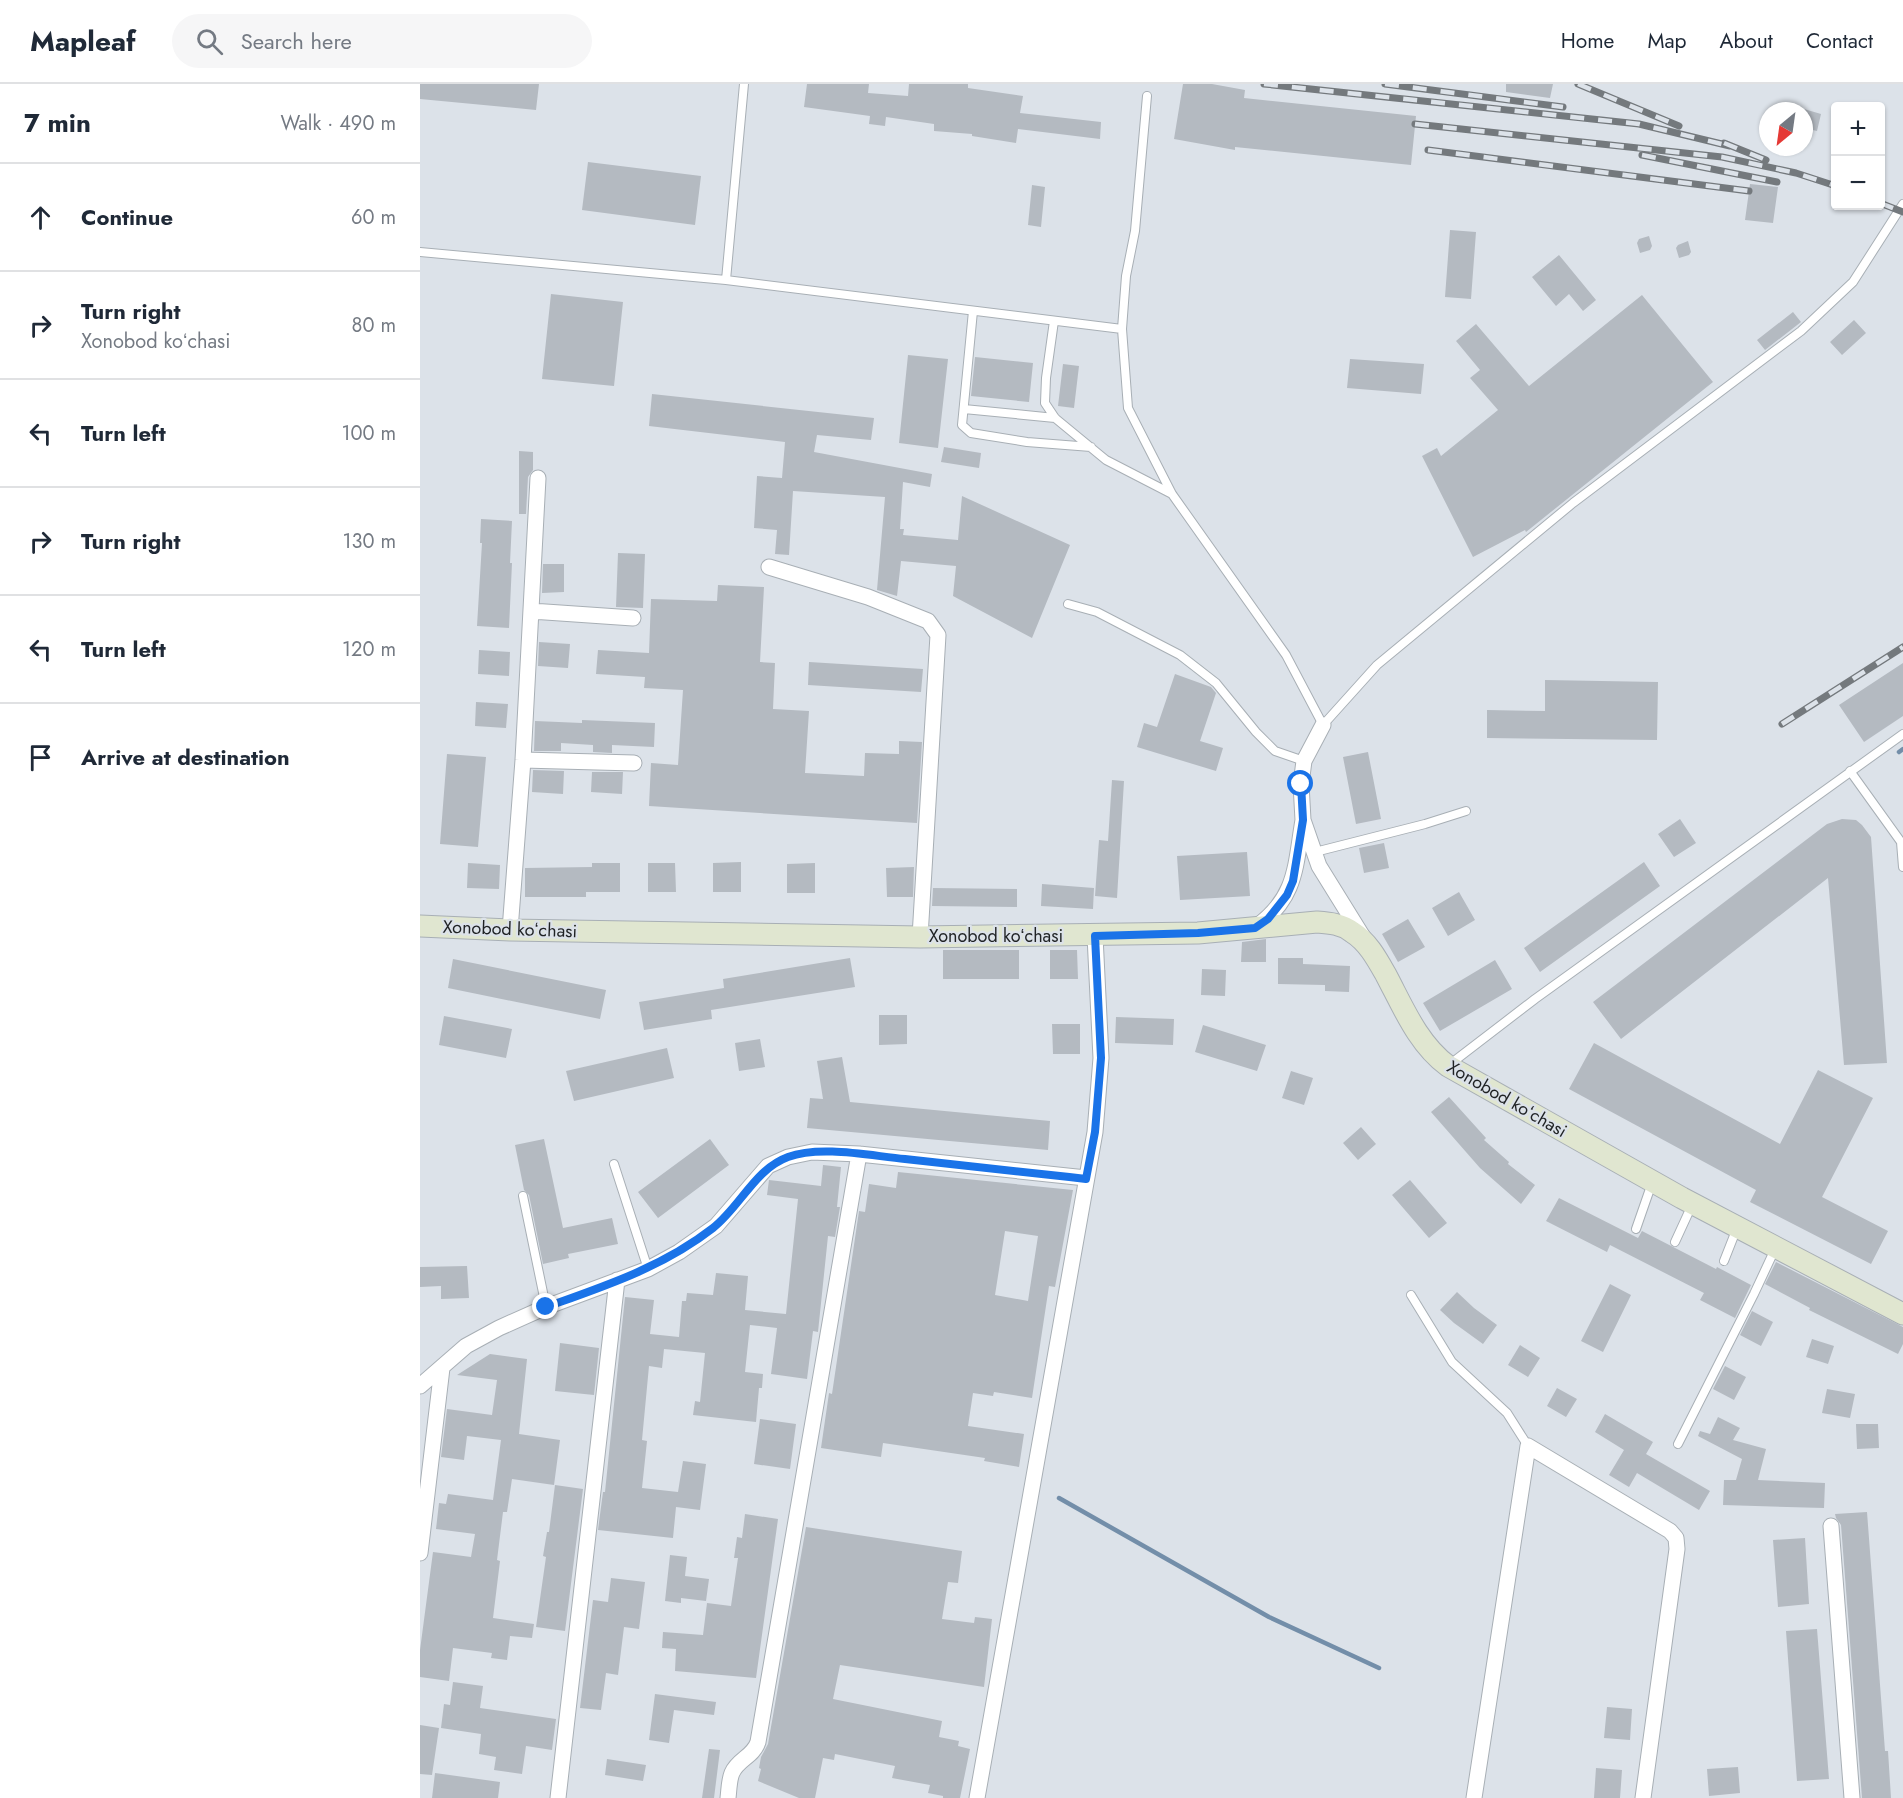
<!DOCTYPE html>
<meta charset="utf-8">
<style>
:root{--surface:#fff;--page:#f6f6f7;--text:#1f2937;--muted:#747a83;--line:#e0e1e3}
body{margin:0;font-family:Jost,sans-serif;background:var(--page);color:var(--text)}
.controls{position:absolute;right:18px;top:18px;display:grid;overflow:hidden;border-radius:6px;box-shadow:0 2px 4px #0004}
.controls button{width:54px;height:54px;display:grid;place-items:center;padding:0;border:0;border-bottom:2px solid var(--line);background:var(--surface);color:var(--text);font:30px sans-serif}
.compass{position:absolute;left:1339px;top:18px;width:54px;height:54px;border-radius:50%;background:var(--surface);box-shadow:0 2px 4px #0004;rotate:209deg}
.stop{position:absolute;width:18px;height:18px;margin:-14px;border:4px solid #1a73e8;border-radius:50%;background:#fff}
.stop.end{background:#1a73e8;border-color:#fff;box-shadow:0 2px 6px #0008}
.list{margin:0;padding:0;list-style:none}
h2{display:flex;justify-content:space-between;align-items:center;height:78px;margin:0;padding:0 24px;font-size:26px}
h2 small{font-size:20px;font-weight:400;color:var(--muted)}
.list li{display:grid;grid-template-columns:39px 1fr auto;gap:18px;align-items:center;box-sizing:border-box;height:108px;padding:0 24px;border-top:2px solid var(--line)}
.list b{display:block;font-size:22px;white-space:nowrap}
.list p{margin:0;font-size:20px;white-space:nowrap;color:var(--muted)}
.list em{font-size:20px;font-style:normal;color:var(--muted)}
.icon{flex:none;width:33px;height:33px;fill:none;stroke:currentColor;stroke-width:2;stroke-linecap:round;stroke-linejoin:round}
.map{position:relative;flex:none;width:1483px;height:1714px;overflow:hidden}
header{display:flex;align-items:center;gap:36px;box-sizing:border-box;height:84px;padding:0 30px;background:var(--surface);border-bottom:2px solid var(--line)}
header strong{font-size:28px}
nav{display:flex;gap:33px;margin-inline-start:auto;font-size:21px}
.search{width:420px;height:54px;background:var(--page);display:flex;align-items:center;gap:15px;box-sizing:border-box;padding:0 21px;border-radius:33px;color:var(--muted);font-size:22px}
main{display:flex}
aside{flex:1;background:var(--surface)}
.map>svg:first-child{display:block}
</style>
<header>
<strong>Mapleaf</strong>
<div class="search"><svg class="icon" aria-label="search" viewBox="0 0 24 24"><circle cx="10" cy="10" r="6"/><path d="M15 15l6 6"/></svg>Search here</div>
<nav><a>Home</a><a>Map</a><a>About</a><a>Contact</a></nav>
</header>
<main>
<aside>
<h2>7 min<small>Walk · 490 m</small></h2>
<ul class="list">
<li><svg class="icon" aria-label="ahead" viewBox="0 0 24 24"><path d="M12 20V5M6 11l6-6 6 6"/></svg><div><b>Continue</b></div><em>60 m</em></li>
<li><svg class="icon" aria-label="right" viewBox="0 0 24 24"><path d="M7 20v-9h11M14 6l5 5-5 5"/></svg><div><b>Turn right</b><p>Xonobod koʻchasi</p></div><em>80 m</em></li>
<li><svg class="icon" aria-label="left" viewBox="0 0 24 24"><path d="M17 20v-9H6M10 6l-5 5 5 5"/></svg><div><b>Turn left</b></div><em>100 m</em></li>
<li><svg class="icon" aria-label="right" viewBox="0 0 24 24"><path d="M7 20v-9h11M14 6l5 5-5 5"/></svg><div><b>Turn right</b></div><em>130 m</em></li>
<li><svg class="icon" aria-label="left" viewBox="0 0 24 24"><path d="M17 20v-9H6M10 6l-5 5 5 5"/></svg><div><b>Turn left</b></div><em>120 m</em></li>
<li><svg class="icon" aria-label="arrive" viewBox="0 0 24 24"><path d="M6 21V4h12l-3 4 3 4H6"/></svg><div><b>Arrive at destination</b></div></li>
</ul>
</aside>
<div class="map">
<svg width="1483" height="1714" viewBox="0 0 1483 1714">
<rect width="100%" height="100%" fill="#dce2e9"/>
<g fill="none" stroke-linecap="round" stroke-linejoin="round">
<path stroke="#738ea9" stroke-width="4.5" d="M 1479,668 L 1483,665
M 639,1414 L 849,1533 L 959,1584"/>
</g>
<path fill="#b4bac1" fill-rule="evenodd" d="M 0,0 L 119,0 L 116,26 L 0,15 Z
M 387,0 L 449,0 L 448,9 L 488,12 L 489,0 L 548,0 L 548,4 L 603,12 L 600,29 L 681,38 L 680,55 L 598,45 L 596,59 L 552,52 L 552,50 L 514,47 L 514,40 L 466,33 L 465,42 L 449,40 L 450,32 L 384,23 Z
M 763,0 L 792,0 L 825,6 L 824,14 L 996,32 L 991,81 L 815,63 L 815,66 L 754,55 Z
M 1086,0 L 1133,0 L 1130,14 L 1086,8 Z
M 1384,25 L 1401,30 L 1397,47 L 1384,44 Z
M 168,78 L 281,92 L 275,141 L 162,126 Z
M 1330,100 L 1358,103 L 1353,139 L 1325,136 Z
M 612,101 L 625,103 L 621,143 L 608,141 Z
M 1030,146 L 1056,148 L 1051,215 L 1025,213 Z
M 1229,152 L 1232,162 L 1230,166 L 1220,169 L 1217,159 L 1219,155 Z
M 1268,157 L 1271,168 L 1269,171 L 1259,174 L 1256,164 L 1258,161 Z
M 1139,171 L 1176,216 L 1163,227 L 1149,210 L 1136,222 L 1112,193 Z
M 131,210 L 203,218 L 194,302 L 122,295 Z
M 1222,211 L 1293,298 L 1106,448 L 1105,446 L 1053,473 L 1002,372 L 1017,364 L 1021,372 L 1078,326 L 1050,294 L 1060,286 L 1036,257 L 1056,240 L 1109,302 Z
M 1373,228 L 1381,238 L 1345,266 L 1337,256 Z
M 1434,236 L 1446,249 L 1422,271 L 1410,258 Z
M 488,271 L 528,275 L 518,364 L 479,359 Z
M 555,273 L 613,279 L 609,318 L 551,312 Z
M 930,275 L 1004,280 L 1001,310 L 927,304 Z
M 643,280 L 659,282 L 654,324 L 638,322 Z
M 232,310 L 454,334 L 451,356 L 397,351 L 394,368 L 512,390 L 510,403 L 483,398 L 480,445 L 484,445 L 483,451 L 538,456 L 542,412 L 650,461 L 612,554 L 533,512 L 536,482 L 481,477 L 477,512 L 457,506 L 465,413 L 373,407 L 369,471 L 355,470 L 357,446 L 334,444 L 337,392 L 362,394 L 365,358 L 229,342 Z
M 524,363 L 561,369 L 559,384 L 521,378 Z
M 99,367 L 113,368 L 113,386 L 108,393 L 106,430 L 99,430 Z
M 61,435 L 92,437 L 90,479 L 92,479 L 89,544 L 57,542 L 62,459 L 60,459 Z
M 198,469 L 225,470 L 223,524 L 196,523 Z
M 123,480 L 144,480 L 144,508 L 122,509 Z
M 298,501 L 344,503 L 340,578 L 355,579 L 353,625 L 389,627 L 385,689 L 444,692 L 445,669 L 479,670 L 479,657 L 502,658 L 497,739 L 229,722 L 231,679 L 258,681 L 263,606 L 224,604 L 225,593 L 176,590 L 178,566 L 229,569 L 231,515 L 297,517 Z
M 119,558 L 150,560 L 148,584 L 118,582 Z
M 59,566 L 90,568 L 89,592 L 58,590 Z
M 389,578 L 503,585 L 501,608 L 388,601 Z
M 1483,579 L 1483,632 L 1444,658 L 1419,621 Z
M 755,590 L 791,603 L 796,609 L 780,657 L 803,664 L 796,687 L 717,663 L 724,639 L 737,643 Z
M 1125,596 L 1238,598 L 1237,656 L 1067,654 L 1067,626 L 1125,627 Z
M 56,618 L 88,620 L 86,644 L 55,642 Z
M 162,636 L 235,639 L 234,663 L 192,661 L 192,669 L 173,668 L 173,661 L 141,659 L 141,667 L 114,667 L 115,637 L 162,639 Z
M 948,668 L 961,735 L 936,740 L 923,673 Z
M 27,670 L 66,673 L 58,763 L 20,760 Z
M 113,686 L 144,687 L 143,710 L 112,708 Z
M 172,688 L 203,688 L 202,710 L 171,708 Z
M 692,696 L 704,697 L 697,814 L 675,812 L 679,756 L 688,757 Z
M 1260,735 L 1276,759 L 1254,773 L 1238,750 Z
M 1422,735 L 1436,736 L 1442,741 L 1451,753 L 1467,979 L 1424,981 L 1408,794 L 1201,955 L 1173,918 L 1407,740 Z
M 964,759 L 969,784 L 944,789 L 939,764 Z
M 827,768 L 830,812 L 760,816 L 757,772 Z
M 321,778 L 321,808 L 293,808 L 293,779 Z
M 1224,778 L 1240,802 L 1120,888 L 1104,864 Z
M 48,779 L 80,781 L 79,805 L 47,804 Z
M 172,779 L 200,779 L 200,808 L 166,808 L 166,813 L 105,813 L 105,784 L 172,783 Z
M 228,779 L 255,779 L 256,808 L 228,808 Z
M 395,779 L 395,809 L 367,809 L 367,780 Z
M 494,783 L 493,813 L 467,813 L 466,784 Z
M 622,800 L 674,804 L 673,825 L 621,822 Z
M 513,804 L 597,805 L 597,823 L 512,822 Z
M 1039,808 L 1055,836 L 1028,852 L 1012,824 Z
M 988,835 L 1005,863 L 978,878 L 962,850 Z
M 846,855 L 846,878 L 821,878 L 822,858 Z
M 523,866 L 599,866 L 599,895 L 523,895 Z
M 630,866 L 657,866 L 658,895 L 630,895 Z
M 430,874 L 435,903 L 291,926 L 292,935 L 224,946 L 219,918 L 304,904 L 303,895 Z
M 858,874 L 883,874 L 883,880 L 930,882 L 929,908 L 905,907 L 905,901 L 858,900 Z
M 33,875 L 186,906 L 180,935 L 28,904 Z
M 1075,876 L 1092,905 L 1020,947 L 1003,919 Z
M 782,885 L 806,886 L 805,912 L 781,911 Z
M 459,931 L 487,931 L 487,960 L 459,961 Z
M 24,932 L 92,945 L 86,974 L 19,961 Z
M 696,933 L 754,935 L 753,961 L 695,959 Z
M 632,940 L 660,940 L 660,970 L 633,970 Z
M 783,941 L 846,961 L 837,987 L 775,968 Z
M 340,955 L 345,983 L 319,987 L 315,959 Z
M 1174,959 L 1360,1060 L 1398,986 L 1453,1014 L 1402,1113 L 1468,1147 L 1451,1180 L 1330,1118 L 1336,1106 L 1149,1005 Z
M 247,964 L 254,994 L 154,1017 L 146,987 Z
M 422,973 L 430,1018 L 630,1037 L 628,1066 L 387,1044 L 390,1014 L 403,1015 L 397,977 Z
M 871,987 L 893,994 L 884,1021 L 862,1014 Z
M 1029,1013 L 1066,1054 L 1064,1056 L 1089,1078 L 1088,1080 L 1115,1101 L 1101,1120 L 1060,1084 L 1011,1028 Z
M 941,1043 L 956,1060 L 938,1076 L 923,1059 Z
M 124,1055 L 143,1144 L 192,1134 L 198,1160 L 148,1170 L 149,1174 L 123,1180 L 109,1111 L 104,1106 L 95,1061 Z
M 290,1055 L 309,1081 L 238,1134 L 218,1108 Z
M 403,1081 L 421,1083 L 417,1123 L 420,1123 L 415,1153 L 408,1152 L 398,1248 L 393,1247 L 387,1295 L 351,1290 L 357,1244 L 330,1241 L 325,1288 L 343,1290 L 342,1304 L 339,1304 L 336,1338 L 273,1331 L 275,1317 L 280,1318 L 285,1269 L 244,1265 L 242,1284 L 229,1282 L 222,1356 L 227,1357 L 222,1404 L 258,1408 L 263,1377 L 286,1380 L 280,1426 L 256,1423 L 253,1454 L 178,1446 L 183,1408 L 185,1408 L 205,1213 L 234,1216 L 230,1250 L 259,1253 L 262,1217 L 266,1217 L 267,1209 L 293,1211 L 296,1189 L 328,1192 L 325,1226 L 366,1230 L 378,1115 L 347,1111 L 349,1096 L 401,1102 Z
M 478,1088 L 653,1106 L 635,1203 L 629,1202 L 612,1314 L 574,1308 L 573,1312 L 553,1309 L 548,1342 L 604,1350 L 599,1383 L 564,1377 L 565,1374 L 463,1359 L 461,1373 L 401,1364 L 409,1309 L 412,1310 L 439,1127 L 445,1128 L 449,1100 L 476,1104 ZM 585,1147 L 618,1152 L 608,1217 L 575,1211 Z
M 990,1096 L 1027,1139 L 1009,1154 L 972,1111 Z
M 1139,1114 L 1218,1154 L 1222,1147 L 1296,1185 L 1297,1183 L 1331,1201 L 1315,1234 L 1280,1216 L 1284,1209 L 1190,1161 L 1187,1168 L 1126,1137 Z
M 1356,1178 L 1483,1243 L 1483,1260 L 1478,1270 L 1389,1226 L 1390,1224 L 1345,1200 Z
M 47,1182 L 49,1214 L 21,1215 L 21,1202 L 0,1203 L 0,1183 Z
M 1190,1200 L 1211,1211 L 1183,1268 L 1161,1257 Z
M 1037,1208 L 1054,1224 L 1077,1241 L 1063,1260 L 1034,1239 L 1020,1226 Z
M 1332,1227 L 1353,1238 L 1341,1262 L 1320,1251 Z
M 1392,1255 L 1414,1262 L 1408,1280 L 1386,1273 Z
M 140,1259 L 179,1264 L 174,1311 L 135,1307 Z
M 1100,1261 L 1120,1274 L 1108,1293 L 1088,1281 Z
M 70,1270 L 107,1275 L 99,1350 L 140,1356 L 134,1401 L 92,1395 L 87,1428 L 83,1428 L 77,1476 L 80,1477 L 73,1534 L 114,1540 L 112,1554 L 90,1552 L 87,1576 L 71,1574 L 72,1569 L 33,1564 L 29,1597 L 0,1593 L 0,1566 L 13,1468 L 51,1473 L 55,1450 L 16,1445 L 19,1419 L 26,1420 L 28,1410 L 73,1416 L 81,1356 L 47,1352 L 44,1376 L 21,1373 L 27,1325 L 72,1331 L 77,1296 L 37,1291 Z
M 1305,1282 L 1326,1293 L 1314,1316 L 1293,1305 Z
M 1137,1304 L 1157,1315 L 1146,1333 L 1127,1322 Z
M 1407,1305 L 1435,1310 L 1430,1334 L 1402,1329 Z
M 1185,1330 L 1233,1358 L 1226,1370 L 1290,1407 L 1279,1426 L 1217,1389 L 1209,1403 L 1189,1391 L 1204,1366 L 1175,1348 Z
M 1298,1333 L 1320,1344 L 1313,1356 L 1346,1365 L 1338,1396 L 1405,1399 L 1404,1424 L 1303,1421 L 1304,1396 L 1316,1396 L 1322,1375 L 1278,1352 L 1280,1347 L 1290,1350 Z
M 340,1335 L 376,1340 L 370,1385 L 334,1380 Z
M 1436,1340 L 1458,1340 L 1459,1364 L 1437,1365 Z
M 135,1401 L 163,1405 L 145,1547 L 116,1543 L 126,1473 L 123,1472 L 127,1448 L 129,1448 Z
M 1447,1428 L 1465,1667 L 1468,1667 L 1471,1714 L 1442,1714 L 1421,1441 L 1416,1434 L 1415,1430 Z
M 325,1430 L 358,1435 L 336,1594 L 255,1587 L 256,1565 L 242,1564 L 243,1548 L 283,1551 L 287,1519 L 311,1522 L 318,1474 L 314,1474 L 317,1453 L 322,1454 Z
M 386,1443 L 542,1467 L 538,1499 L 528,1498 L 522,1535 L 554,1539 L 555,1533 L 572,1535 L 564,1603 L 420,1581 L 413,1615 L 522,1637 L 519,1653 L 539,1657 L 538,1662 L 550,1665 L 540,1714 L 523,1714 L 523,1712 L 508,1709 L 510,1701 L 472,1694 L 475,1682 L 415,1670 L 414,1676 L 403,1674 L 395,1714 L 379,1714 L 338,1697 L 341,1685 L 339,1684 L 341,1673 L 348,1660 Z
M 1385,1454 L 1389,1520 L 1358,1523 L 1353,1456 Z
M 250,1471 L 267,1473 L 265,1492 L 289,1495 L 286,1517 L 261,1514 L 261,1519 L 245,1517 Z
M 191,1494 L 225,1498 L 219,1545 L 204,1543 L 198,1591 L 186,1589 L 181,1626 L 160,1624 L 173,1516 L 188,1518 Z
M 1397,1545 L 1409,1695 L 1377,1697 L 1366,1547 Z
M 33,1598 L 63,1602 L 60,1624 L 136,1635 L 132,1666 L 106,1662 L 102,1690 L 74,1686 L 76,1673 L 59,1670 L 61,1650 L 21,1644 L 24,1620 L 30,1621 Z
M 235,1610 L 296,1618 L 294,1631 L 254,1626 L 249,1659 L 229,1656 Z
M 1187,1623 L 1212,1625 L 1210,1656 L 1184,1654 Z
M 0,1641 L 19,1644 L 12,1691 L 0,1690 Z
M 289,1665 L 300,1666 L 294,1714 L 282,1714 Z
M 187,1675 L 226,1681 L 223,1697 L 185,1691 Z
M 1318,1683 L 1320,1709 L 1289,1712 L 1287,1685 Z
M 1176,1684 L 1202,1686 L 1200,1714 L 1174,1714 Z
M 15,1689 L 80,1698 L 78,1714 L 12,1714 Z"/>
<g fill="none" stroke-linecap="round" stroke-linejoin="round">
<defs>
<path id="service" d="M 727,12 L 715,147 L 706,192 L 702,245 L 708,324 L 752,410 L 866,571 L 903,641 L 957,581 L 1153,419 L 1381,247 L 1433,198 L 1483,120
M 0,168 L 306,196 L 702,245
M 306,196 L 324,0
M 553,227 L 542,341 L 551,349 L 607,358 L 671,363
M 634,237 L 626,294 L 625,319 L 635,334 L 686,376 L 752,410
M 544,325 L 635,334
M 648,520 L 677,528 L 760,571 L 796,599 L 836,648 L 855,667 L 884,677
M 1430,687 L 1481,758 L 1483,783
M 895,768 L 1005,740 L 1046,727
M 1029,981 L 1115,915 L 1483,650
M 194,1080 L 228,1185
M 103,1112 L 126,1223
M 1216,1145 L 1232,1099
M 1255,1158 L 1272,1121
M 1304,1177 L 1317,1144
M 991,1211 L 1032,1278 L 1087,1329 L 1108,1362
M 1258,1360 L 1334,1210 L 1355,1165"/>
<path id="minor" d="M 349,483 L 448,513 L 508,537 L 518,551 L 500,853
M 111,527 L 213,534
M 103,676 L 214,679
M 883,736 L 881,700 L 884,677 L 903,641
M 836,843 C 877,813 875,783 883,736 L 899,782 L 943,853
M 90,846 L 103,676 L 118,394
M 0,1302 L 46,1262 L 79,1244 L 126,1223 L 228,1185 L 259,1168 L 296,1142 L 348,1082 L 368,1073 L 392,1068 L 439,1070 L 666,1094
M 1411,1442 L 1432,1714
M 0,1469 L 22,1284
M 138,1714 L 197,1196
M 308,1714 C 309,1706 309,1696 312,1689 C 318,1675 333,1673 338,1658 L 439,1070
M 557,1714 L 675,1048 L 681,974 L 675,852
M 1054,1714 L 1108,1362 L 1250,1447 L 1256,1454 L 1257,1465 L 1223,1714"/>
<path id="secondary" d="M 0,842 L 90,846 L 500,853 L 778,849 L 897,838 C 910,839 922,840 932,848 C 948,858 957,875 966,891 C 983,923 998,960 1028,982 L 1262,1114 L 1483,1230"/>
</defs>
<use href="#service" stroke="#a8afb5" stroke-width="10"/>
<use href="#minor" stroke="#a8afb5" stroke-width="17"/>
<use href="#secondary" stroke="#a8afb5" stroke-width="23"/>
<use href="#service" stroke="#fff" stroke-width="8"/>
<use href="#minor" stroke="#fff" stroke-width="15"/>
<use href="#secondary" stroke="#e0e6d0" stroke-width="21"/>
<defs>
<path id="rail" d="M 844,0 L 1219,40 L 1310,62
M 965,0 L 1143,23
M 1158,0 L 1259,42
M 995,40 L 1302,73 L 1376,89 L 1416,102
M 1304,59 L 1346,76
M 1008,66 L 1329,107
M 1222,71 L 1357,98
M 1460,119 L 1483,128
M 1362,640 L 1483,563"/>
</defs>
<use href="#rail" stroke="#74797d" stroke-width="7"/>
<use href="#rail" stroke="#dce2e9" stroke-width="4.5" stroke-dasharray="14" stroke-linecap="butt"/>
</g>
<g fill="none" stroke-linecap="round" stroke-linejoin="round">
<path stroke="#1a73e8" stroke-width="8" d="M 126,1223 C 185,1202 243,1183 293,1144 C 320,1123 335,1085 368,1073 C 401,1061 451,1072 485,1075 C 546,1082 606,1088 666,1095 L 675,1048 L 681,974 L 675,852 L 778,849 L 835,844 L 848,835 L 867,811 L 873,797 L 883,736 L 881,700"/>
</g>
<g text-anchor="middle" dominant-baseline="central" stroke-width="4.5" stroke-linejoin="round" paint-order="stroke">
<g font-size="18" fill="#1f2224" stroke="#dce2e9">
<text transform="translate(90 845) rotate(2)">Xonobod koʻchasi</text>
<text x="576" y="852">Xonobod koʻchasi</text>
<text transform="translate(1087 1015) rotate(30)">Xonobod koʻchasi</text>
</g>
</g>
</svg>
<div class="controls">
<button>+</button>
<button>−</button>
</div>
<svg class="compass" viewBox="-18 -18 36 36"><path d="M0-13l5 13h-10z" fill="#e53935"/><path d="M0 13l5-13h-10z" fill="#747a83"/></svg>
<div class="stop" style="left:881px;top:700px"></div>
<div class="stop end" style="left:126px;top:1223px"></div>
</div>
</main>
